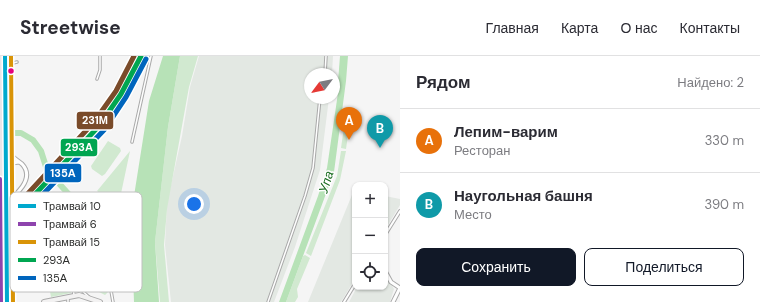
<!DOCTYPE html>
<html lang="ru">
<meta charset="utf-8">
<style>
:root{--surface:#fff;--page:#f2f2f3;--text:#2b2b33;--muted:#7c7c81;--line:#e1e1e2;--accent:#111827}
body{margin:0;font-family:"DM Sans",sans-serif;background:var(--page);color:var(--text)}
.controls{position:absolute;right:12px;bottom:12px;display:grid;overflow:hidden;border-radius:8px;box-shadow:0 1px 3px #0004}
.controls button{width:36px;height:36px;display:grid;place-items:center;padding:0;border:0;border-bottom:1px solid var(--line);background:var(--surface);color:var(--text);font:20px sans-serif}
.compass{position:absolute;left:304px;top:12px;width:36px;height:36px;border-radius:50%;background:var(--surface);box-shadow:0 1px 3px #0004;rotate:238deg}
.you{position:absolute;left:194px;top:148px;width:14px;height:14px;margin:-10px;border:3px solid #fff;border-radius:50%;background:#1a73e8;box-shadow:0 0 0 6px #1a73e833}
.badge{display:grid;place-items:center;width:26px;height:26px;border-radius:50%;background:var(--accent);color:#fff;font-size:13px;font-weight:700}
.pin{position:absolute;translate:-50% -33px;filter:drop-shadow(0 1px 2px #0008)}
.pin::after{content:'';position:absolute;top:21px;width:14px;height:12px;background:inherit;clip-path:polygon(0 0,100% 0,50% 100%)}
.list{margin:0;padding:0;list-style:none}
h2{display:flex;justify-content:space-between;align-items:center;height:52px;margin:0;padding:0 16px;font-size:17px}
h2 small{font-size:13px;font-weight:400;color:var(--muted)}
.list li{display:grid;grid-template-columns:26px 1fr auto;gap:12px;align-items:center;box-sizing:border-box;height:64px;padding:0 16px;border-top:1px solid var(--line)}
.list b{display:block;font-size:15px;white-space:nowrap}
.list p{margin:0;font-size:13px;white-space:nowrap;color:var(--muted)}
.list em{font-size:13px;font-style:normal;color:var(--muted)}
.actions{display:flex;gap:8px;padding:12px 16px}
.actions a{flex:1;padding:9px 0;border:1px solid var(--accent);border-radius:8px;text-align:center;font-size:14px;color:var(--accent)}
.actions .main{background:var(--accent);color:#fff}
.icon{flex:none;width:22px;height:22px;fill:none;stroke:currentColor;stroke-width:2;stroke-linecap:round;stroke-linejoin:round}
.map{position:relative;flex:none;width:400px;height:246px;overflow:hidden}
header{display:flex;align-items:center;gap:24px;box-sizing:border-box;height:56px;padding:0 20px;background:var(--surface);border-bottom:1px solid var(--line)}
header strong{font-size:19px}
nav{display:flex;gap:22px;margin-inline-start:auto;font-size:14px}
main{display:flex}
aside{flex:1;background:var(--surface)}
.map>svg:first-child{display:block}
</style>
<header>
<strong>Streetwise</strong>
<nav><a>Главная</a><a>Карта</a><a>О нас</a><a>Контакты</a></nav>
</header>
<main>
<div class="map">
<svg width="400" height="246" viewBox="0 0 400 246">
<rect width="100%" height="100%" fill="#f5f5f5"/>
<path fill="#e3e8e3" d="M 199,0 L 333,0 L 332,18 L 310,18 L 310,42 L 329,42 L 320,114 L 295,191 L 274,246 L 171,246 L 165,189 L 167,147 L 182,80 L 190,31 Z
M 354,134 L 355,223 L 341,246 L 308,246 Z
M 385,140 L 400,143 L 400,149 L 385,174 Z
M 385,218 L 394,233 L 390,246 L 349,246 L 357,231 L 385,231 Z"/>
<path fill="#d1e9d0" d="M 180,0 L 198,0 L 189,31 L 167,153 L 164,189 L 169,246 L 160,246 L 155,186 L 168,71 Z
M 346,57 L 351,58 L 346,93 L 341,92 Z
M 108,85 L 120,92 L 121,95 L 105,118 L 102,120 L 92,113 L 91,110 Z
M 130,95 L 119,147 L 116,147 L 115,149 L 97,135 Z
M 341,95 L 346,95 L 340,124 L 311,200 L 306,197 L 337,120 Z
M 305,199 L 310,202 L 297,233 L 298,241 L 295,246 L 286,246 L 303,200 Z
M 100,216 L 104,221 L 108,236 L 105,239 L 87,230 L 86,228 Z
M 66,227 L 72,232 L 71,237 L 51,241 L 49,230 L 64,229 Z"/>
<path fill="#b7e2b7" d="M 163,0 L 180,0 L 168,71 L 155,186 L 159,246 L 134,246 L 131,159 L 149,45 Z
M 340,0 L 348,0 L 346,25 L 334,116 L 286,246 L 279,246 L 318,140 L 327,112 L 338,37 L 336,32 L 338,26 Z"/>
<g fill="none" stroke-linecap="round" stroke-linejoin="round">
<path stroke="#b7e2b7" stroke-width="6" d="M 0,77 L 21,77 L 33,84 L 41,95 L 47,114 L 81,152 L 96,177 L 112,189 L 124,192 L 140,192"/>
<defs>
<path id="service" d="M 9,8 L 17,6
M 325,18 L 326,0
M 97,23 L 100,14 L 100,0
M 132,86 L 151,0
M16 172a4 4 0 1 1 8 0a4 4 0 1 1-8 0Z
M 24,171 L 58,213 L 89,241
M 59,214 L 73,231 L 74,239
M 110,229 L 113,246
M 68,242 L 68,246
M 268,246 L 305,140 L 313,112 L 320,42"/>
<path id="pedestrian" d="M 385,179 L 400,155
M 344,246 L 355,228"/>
<path id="minor" d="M 8,112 L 12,107 L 19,106
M 1,151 C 12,142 37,124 22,108 C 17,104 12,101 8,96
M 385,215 L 391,226 L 400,232
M 393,246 L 400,232"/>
<path id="secondary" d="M 44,246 L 79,239 L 100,246"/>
<path id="primary" d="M 0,0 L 1,137
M 7,0 L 8,137
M 2,228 L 2,246
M 8,228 L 9,246"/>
</defs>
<use href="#service" stroke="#a9a9a9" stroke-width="3.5"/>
<use href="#pedestrian" stroke="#a9a9a9" stroke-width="4"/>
<use href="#minor" stroke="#a9a9a9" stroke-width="5"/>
<use href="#secondary" stroke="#a9a9a9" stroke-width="6"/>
<use href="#primary" stroke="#b0a8ad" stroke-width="6"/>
<use href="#service" stroke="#fefefe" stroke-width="1.5"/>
<use href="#pedestrian" stroke="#fefefe" stroke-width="2"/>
<use href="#minor" stroke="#fefefe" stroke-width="3"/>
<use href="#secondary" stroke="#f3f2f2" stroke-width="4"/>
<use href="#primary" stroke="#eae5e8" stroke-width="4.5"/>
<defs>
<path id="primary-bridge" d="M 1,137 L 2,228
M 8,137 L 8,228"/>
</defs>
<use href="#primary-bridge" stroke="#b0a8ad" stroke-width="6" stroke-linecap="butt"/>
<use href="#primary-bridge" stroke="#eae5e8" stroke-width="4.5"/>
<defs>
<path id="rail-1" d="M 0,168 L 25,149 L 99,70 L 121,38 L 141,0"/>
<path id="rail-2" d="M 4,173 L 29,153 L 104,74 L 126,41 L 146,3"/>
<path id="rail-3" d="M 0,160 L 21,145 L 94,66 L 116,35 L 134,0"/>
</defs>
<use href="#rail-1" stroke="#fff" stroke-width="8"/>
<use href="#rail-2" stroke="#fff" stroke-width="8"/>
<use href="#rail-3" stroke="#fff" stroke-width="8"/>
<use href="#rail-1" stroke="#00a651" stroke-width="5"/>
<use href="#rail-2" stroke="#0065bd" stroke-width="5"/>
<use href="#rail-3" stroke="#7a4b2a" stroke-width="5"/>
<defs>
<path id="tram-1" d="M 5,0 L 7,246"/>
<path id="tram-2" d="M 0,123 L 1,246"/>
<path id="tram-3" d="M 11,0 L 13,246"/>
</defs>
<use href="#tram-1" stroke="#fff" stroke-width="7"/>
<use href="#tram-2" stroke="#fff" stroke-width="7"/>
<use href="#tram-3" stroke="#fff" stroke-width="7"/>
<use href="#tram-1" stroke="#00a9ce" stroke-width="4"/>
<use href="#tram-2" stroke="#8e44ad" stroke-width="4"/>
<use href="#tram-3" stroke="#d99407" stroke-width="4"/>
</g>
<circle fill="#e5007d" stroke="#fff" stroke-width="1.5" cx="11" cy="15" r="3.5"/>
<g text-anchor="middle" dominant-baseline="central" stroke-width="3" stroke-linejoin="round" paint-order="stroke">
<g font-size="13" font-style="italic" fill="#14681b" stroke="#fff">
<text transform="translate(326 126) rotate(-73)">Упа</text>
</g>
</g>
<rect x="10" y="136" width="132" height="100" rx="6" fill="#fff" stroke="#c0c0c0" stroke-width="1"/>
<rect x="18" y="148" width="18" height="4" fill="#00a9ce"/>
<rect x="18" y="166" width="18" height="4" fill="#8e44ad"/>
<rect x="18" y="184" width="18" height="4" fill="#d99407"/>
<rect x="18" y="202" width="18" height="4" fill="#00a651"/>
<rect x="18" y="220" width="18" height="4" fill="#0065bd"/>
<g font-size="11" fill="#2d2e2d">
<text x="43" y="154">Трамвай 10</text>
<text x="43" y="172">Трамвай 6</text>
<text x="43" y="190">Трамвай 15</text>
<text x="43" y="208">293А</text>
<text x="43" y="226">135А</text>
</g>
<g stroke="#fff" stroke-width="1.5">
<rect x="76" y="55" width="38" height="19" rx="4" fill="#7a4b2a"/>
<rect x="60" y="82" width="38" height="19" rx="4" fill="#00a651"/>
<rect x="44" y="107" width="38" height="20" rx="4" fill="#0065bd"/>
</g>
<g font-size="11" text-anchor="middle" font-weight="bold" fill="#fff">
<text x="95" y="68">231М</text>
<text x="79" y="95">293А</text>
<text x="63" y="121">135А</text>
</g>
</svg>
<div class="controls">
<button>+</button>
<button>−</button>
<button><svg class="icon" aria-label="locate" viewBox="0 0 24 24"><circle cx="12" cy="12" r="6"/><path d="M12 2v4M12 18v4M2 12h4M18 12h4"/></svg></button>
</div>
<svg class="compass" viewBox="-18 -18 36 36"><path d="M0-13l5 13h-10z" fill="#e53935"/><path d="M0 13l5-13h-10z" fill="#7c7c81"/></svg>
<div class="you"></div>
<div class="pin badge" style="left:349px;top:84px;background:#e8710a">A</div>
<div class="pin badge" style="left:380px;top:92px;background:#0f9aa8">B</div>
</div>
<aside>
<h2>Рядом<small>Найдено: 2</small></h2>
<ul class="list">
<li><span class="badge" style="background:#e8710a">A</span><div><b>Лепим-варим</b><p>Ресторан</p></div><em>330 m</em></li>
<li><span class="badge" style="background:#0f9aa8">B</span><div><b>Наугольная башня</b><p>Место</p></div><em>390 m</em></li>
</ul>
<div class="actions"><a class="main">Сохранить</a><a>Поделиться</a></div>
</aside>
</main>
